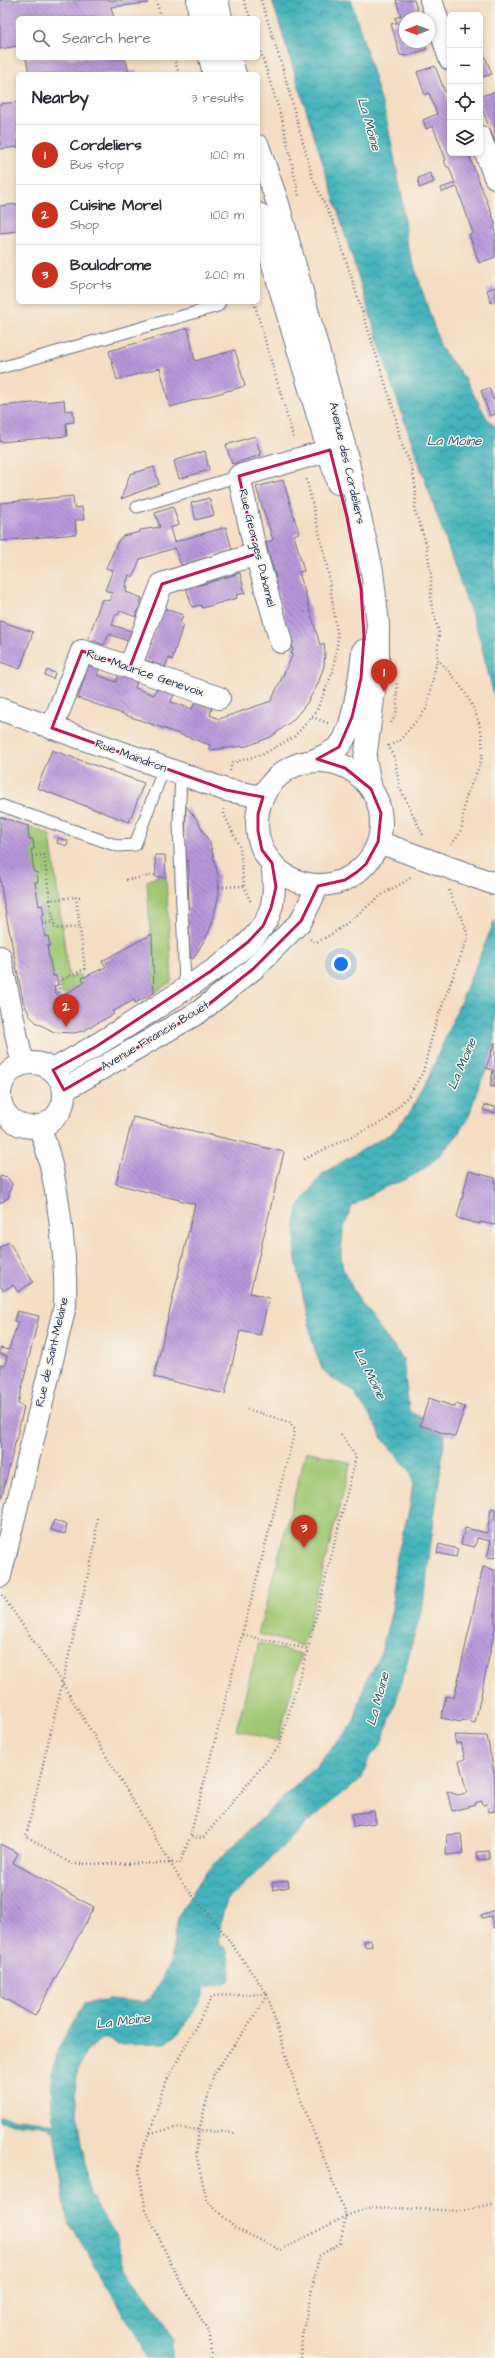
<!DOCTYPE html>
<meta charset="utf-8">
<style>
:root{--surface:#fff;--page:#f7f7f7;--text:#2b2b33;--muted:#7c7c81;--line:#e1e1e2;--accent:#c8321e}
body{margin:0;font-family:"Architects Daughter",sans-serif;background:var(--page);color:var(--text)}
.controls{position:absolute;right:12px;top:12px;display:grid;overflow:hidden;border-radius:6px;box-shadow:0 2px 6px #0003}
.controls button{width:36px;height:36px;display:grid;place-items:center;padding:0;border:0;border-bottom:1px solid var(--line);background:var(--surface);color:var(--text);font:20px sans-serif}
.compass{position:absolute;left:399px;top:12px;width:36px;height:36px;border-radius:50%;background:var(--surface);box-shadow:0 2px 6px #0003;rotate:269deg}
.you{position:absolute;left:341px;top:964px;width:14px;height:14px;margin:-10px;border:3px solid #fff;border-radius:50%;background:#1a73e8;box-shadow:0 0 0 6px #1a73e833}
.badge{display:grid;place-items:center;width:26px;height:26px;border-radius:50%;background:var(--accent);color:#fff;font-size:13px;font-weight:700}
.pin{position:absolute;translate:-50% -33px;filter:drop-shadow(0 1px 2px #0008)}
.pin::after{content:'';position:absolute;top:21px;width:14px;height:12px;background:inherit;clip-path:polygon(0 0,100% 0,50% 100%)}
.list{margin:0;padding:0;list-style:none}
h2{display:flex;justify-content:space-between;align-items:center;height:52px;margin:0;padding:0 16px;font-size:17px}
h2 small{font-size:13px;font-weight:400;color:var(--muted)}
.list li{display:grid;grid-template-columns:26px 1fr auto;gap:12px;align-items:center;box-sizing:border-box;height:60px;padding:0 16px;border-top:1px solid var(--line)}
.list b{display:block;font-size:15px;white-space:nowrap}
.list p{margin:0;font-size:13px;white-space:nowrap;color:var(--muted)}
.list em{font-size:13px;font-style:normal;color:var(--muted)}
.icon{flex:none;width:22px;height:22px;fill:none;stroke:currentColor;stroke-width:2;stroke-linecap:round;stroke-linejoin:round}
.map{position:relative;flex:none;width:495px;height:2358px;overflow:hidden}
.search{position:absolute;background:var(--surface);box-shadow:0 2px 6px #0003;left:16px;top:16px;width:244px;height:44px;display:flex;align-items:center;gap:10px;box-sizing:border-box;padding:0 14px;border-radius:6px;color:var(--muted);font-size:15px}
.panel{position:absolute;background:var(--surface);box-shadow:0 2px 6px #0003;left:16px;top:72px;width:244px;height:232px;border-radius:6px}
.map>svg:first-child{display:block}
</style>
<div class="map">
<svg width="495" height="2358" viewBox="0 0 495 2358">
<defs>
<pattern id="water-waves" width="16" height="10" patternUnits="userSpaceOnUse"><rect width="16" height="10" fill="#44b4bb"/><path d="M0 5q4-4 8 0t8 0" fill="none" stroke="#38939b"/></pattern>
<pattern id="building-back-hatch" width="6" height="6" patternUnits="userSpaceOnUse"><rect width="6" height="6" fill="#b996da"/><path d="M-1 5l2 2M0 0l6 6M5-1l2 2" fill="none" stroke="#967bb4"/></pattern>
</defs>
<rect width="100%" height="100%" fill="#f7f3e8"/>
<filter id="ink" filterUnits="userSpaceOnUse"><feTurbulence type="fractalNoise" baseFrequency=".025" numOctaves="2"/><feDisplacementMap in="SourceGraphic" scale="8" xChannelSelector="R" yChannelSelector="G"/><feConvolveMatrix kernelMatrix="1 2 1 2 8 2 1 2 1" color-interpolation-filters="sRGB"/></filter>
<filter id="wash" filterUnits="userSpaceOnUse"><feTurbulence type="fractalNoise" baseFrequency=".012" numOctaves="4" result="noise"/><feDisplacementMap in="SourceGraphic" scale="16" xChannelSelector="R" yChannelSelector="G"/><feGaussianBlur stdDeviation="0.9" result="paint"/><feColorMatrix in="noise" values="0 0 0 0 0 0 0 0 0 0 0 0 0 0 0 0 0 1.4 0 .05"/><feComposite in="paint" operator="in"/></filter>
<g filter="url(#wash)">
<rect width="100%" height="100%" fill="#f4ddc2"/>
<path fill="#9fc773" stroke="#5d7b68" d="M 28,826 L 50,835 L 69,979 L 79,974 L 84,983 L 62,995 L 60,979 L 53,976 L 47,946 L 50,945 L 48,936 L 45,937 L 41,915 L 44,914 L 42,905 L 39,906 L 35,882 L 38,881 L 37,872 L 34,872 L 31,849 L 34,848 L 33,839 L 29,839 Z
M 156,877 L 166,877 L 172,981 L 154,993 L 147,881 Z
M 306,1451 L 351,1463 L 303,1646 L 258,1634 Z
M 259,1643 L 301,1654 L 278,1741 L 236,1730 Z"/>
<path fill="url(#water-waves)" stroke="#30728c" d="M 272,0 L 351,0 L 386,117 L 402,196 L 406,241 L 441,348 L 464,377 L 487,418 L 495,426 L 495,700 L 479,636 L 393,388 Z
M 495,920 L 495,1041 L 486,1068 L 488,1068 L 479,1084 L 469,1116 L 456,1137 L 437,1158 L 421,1171 L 404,1180 L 385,1187 L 352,1206 L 343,1230 L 341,1256 L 343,1269 L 361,1305 L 403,1359 L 409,1411 L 422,1418 L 420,1425 L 445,1434 L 423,1605 L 396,1701 L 380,1747 L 369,1758 L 362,1778 L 312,1818 L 227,1901 C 221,1915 219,1931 220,1946 L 226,1948 C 228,1955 235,1978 227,1982 C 221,1985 211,1986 205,1987 L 203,1997 L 179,2033 L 166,2043 L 117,2044 L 108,2039 L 101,2039 L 87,2050 L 78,2069 L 75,2093 L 89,2194 L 115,2234 L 126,2268 L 158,2312 L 172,2340 L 172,2358 L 146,2358 L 137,2336 L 67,2219 L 54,2131 L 42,2126 L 0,2122 L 0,2117 L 44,2122 L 54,2126 C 47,2072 54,2049 84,2004 L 110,1999 L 142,2002 L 150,1999 L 170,1965 L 178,1916 L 187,1901 L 206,1872 L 316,1766 L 353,1724 L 366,1681 L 380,1657 L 393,1605 L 392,1593 L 396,1560 L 410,1507 L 413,1482 L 411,1472 L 381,1437 L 378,1428 L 351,1389 L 333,1379 L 322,1369 L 313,1344 L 295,1255 L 296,1219 L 299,1206 L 323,1173 L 393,1132 L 410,1112 L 427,1081 Z"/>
<g id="blocks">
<path fill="url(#building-back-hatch)" d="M 0,0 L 147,0 L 148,3 L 111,7 L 114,18 L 18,18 L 18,46 L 0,49 Z
M 396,0 L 414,0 L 419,16 L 405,18 L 405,42 L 424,42 L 427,49 L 406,56 L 400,55 L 391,24 L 397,23 L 395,18 L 401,16 Z
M 480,44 L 492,74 L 480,78 Z
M 26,58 L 125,58 L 129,72 L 136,71 L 136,74 L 29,74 Z
M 435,66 L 450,105 L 450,153 L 468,153 L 495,222 L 495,257 L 479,263 L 469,234 L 473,233 L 457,187 L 442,192 L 441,188 L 455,183 L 449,167 L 447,167 L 444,161 L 446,160 L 433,126 L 426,129 L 423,120 L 437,114 L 429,93 L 425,95 L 417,72 Z
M 495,92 L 495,142 L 480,103 L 480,96 Z
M 18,102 L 18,147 L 0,149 L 0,104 Z
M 430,173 L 434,182 L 419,188 L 418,178 Z
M 18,204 L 18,231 L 0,233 L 0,206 Z
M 495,287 L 495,301 L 491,303 L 487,290 Z
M 188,328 L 195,361 L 235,350 L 245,386 L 170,407 L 160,368 L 117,380 L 109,351 Z
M 489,388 L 495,403 L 495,414 L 490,416 L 481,391 Z
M 64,400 L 65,411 L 73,410 L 74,422 L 66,423 L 67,436 L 0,442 L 0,406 Z
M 255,436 L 261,455 L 232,464 L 226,445 Z
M 205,451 L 209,470 L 179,479 L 174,461 Z
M 154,467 L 159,484 L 121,499 L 130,474 Z
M 283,480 L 299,533 L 294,535 L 304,571 L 299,572 L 320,645 L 324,643 L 325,652 L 324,666 L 318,684 L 307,703 L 293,720 L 271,737 L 247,746 L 209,750 L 210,745 L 78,698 L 89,664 L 100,667 L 97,675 L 116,682 L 119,674 L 137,681 L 135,688 L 154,695 L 157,688 L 174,694 L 171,702 L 192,709 L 195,702 L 212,708 L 210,715 L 219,719 L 271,701 L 292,656 L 291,652 L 293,651 L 279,597 L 271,579 L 276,578 L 266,543 L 273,540 L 256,487 Z
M 73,496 L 74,508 L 82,507 L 84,520 L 75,520 L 76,534 L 0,541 L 0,503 Z
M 209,498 L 214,515 L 196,520 L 191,503 Z
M 173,507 L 179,525 L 170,528 L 174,542 L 226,527 L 232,550 L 181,565 L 175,548 L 140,559 L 133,577 L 129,575 L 125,587 L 127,587 L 126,592 L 142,598 L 136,617 L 120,611 L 118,615 L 115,615 L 112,625 L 131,631 L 128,641 L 109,634 L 104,645 L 88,639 L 102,599 L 109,601 L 112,593 L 105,590 L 113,570 L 106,568 L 118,541 L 123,536 L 140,532 L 140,530 L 160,527 L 155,513 Z
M 240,573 L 245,593 L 236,595 L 237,598 L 202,608 L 201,605 L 192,607 L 186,587 L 204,584 Z
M 163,608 L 183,615 L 180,623 L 183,625 L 172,660 L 169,658 L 165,667 L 145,660 Z
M 0,621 L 33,632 L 20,669 L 0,662 Z
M 47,670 L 55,673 L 53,679 L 45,675 Z
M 52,750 L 144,783 L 129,822 L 37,788 Z
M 186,806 L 197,820 L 210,843 L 218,876 L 219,894 L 213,920 L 208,934 L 193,959 L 190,957 L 189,926 L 187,926 L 187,908 L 189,908 L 188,860 L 185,860 Z
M 0,817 L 28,826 L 29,839 L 33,839 L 34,849 L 31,849 L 34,872 L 37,872 L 38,882 L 35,882 L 39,906 L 42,905 L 44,914 L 41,915 L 45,937 L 48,936 L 50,946 L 47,946 L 53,976 L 56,976 L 57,979 L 58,985 L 54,986 L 55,992 L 64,1001 L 65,994 L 84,983 L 82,978 L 106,967 L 102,961 L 152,934 L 154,993 L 135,1003 L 134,1000 L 112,1012 L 114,1014 L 83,1031 L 74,1033 L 54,1032 L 37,1023 L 30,1016 L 23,1001 L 3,899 L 0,877 Z
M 58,838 L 68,841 L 67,846 L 57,843 Z
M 155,855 L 165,855 L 166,877 L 156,877 Z
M 495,1042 L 495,1087 L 490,1086 L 493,1070 L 486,1068 Z
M 485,1105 L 495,1107 L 495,1113 L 483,1110 Z
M 133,1117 L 284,1152 L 250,1293 L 269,1298 L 260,1335 L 240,1331 L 225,1394 L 154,1377 L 195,1204 L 116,1184 Z
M 469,1171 L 495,1178 L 495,1225 L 480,1222 L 480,1224 L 457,1218 Z
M 0,1176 L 8,1178 L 12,1184 L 8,1198 L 0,1203 Z
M 9,1242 L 33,1282 L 18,1292 L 13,1285 L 3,1291 L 0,1285 L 0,1247 Z
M 17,1311 L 39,1316 L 18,1404 L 24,1407 L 1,1500 L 0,1365 L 5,1366 L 7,1356 L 0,1354 L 0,1348 L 9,1350 L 18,1322 L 14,1321 Z
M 429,1398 L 455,1407 L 456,1404 L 465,1407 L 455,1437 L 420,1425 Z
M 491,1508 L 495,1509 L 495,1558 L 487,1557 L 491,1541 L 477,1538 L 475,1547 L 461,1544 L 465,1528 L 487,1533 Z
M 54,1520 L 67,1525 L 65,1534 L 51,1530 Z
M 439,1544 L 458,1549 L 456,1557 L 437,1553 Z
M 483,1567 L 495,1570 L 495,1629 L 475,1723 L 462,1720 L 461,1722 L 441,1718 L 446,1696 L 454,1698 Z
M 454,1735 L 487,1736 L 495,1778 L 495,1811 L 489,1812 L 487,1804 L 483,1805 L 482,1801 L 475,1803 L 476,1805 L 452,1811 L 447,1791 L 458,1795 L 467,1793 L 459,1761 L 465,1759 L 461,1743 L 456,1744 Z
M 374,1811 L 376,1823 L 353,1826 L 352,1814 Z
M 461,1834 L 463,1853 L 446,1855 L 447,1835 Z
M 0,1844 L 18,1853 L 13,1863 L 94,1907 L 35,2016 L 0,1996 Z
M 489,1851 L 489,1859 L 478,1860 L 477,1852 Z
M 288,1880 L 289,1887 L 273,1890 L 272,1883 Z
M 495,1910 L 495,1928 L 494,1928 L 491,1916 L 482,1918 L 481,1915 Z
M 371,1940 L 372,1946 L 365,1947 L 364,1941 Z"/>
</g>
</g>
<g filter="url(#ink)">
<use href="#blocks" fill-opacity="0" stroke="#676c81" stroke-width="1"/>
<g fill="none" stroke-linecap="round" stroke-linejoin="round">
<defs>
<path id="lane" d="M 0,368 L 218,306 L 220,302
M 137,507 L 239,476
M 181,774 L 179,823 L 185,988
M 0,805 L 118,846 L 135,845 L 164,768"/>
<path id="street" d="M 431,0 L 450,59
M 480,137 L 495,177
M 281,642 L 256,554 L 239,476 L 330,450
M 130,667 L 162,584 L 256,554
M 0,709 L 226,790 L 263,797
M 52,728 L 82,651 L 219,698
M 0,957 L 20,1052 L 25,1063
M 0,1576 L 65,1306 C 67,1259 57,1169 39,1126"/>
<path id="secondary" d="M 198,0 L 200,18
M 217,0 L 221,18
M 210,58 L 214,74
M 230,58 L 235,74
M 258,146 L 278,204 L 344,445 L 372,571 L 378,624 L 378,661 L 365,759 L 371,789
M 258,214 L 338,483
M 313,761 C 321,757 331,753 338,747 C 353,735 361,671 363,651
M257 823a62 62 0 1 1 124 0a62 62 0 1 1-124 0Z
M 378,842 L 495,884
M0 1095a32 32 0 1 1 64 0a32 32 0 1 1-64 0Z
M 53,1070 C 97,1046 139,1019 182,991 C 209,973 242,954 262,927 C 276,908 275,885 272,863
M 64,1090 L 199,1012 L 253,969 L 301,921 L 318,886"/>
</defs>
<use href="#lane" stroke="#676c81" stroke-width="13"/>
<use href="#street" stroke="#676c81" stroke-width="24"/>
<use href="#secondary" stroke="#676c81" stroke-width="24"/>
<path stroke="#676c81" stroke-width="2.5" stroke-dasharray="1 3" stroke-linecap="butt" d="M 156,0 L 161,18
M 244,0 L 250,18
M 261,0 L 283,69 L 313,179 L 335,226 L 395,414 L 401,443 L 412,467 L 416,491 L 415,511 L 426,543 L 431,575 L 431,602 L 439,633 L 437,659 C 462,683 486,718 482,755 C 480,772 467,787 465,803 C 461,823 466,831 449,846
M 258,44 L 282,119 L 299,196
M 174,58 L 179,74
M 254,302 L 294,440
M 312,717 L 328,723
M 391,723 L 397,711 L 397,683
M 388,745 L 395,760 L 400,788 L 424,837
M 389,746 L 400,740 L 427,708 L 437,660
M 230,771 L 232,763 L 263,754 L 294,737 L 316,712 L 333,672 L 338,639 L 327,566 L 306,477
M 224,809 L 224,814 L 240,848 L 244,886 L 251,903
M 32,856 L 44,855 L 50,900 L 76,897
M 126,880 L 156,875
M 219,887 L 244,886
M 50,900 L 55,929 L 80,927
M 42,924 L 54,922
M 310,939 L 316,942 C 343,931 363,907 388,891 C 396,886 405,883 412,876
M 65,998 L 59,993 L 59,981 L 85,969 L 76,897 L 83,897
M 304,1159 L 386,1120 L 409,1095 L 423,1072 L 435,1025 L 468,937 L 463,920 L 453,902 L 449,890
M 247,1409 L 289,1422 L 295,1430 L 190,1837 L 203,1838 L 279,1746 L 308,1649 L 356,1457 L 340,1433
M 97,1518 L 95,1545 L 26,1836 L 72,1864 L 180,1863 L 190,1837
M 2,1595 L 61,1681 L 183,1884 L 223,1932 L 267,1994 L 212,1996 L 163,2088 L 150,2133 L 142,2149 L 139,2170 L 145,2207 L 171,2264 L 210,2335 L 211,2358
M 243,1635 L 308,1649
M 267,1994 L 296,2087 L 346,2216 L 281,2250 L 235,2228 L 207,2201 L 196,2154 L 199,2130 L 214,2073 L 256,2014 Z
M 150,2133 L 175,2128 L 235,2133
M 301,2358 L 302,2336 L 319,2256 L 340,2243 L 346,2216 L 371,2207 L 464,2211 L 495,2203"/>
<use href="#lane" stroke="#fff" stroke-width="11"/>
<use href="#street" stroke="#fff" stroke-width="22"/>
<use href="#secondary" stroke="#fff" stroke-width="22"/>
</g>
</g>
<path fill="none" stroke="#c2185b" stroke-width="3" stroke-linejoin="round" d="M 330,450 L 347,517 L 361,589 L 364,636 L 361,678 L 352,717 L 339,747 L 317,759 L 345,768 L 371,789 L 381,813 L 378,842 L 366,864 L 357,872 L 345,880 L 318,886 L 301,921 L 253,969 L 199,1012 L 64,1090 L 53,1070 L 97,1046 L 211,971 L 248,942 L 263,926 L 271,908 L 276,887 L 272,863 L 262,850 L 258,831 L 258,814 L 263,797 L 226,790 L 52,728 L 82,651 L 130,667 L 162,584 L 256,554 L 239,476 Z"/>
<g text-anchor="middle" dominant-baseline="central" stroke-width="3" stroke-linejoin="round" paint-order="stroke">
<g font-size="12" fill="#1b2f5e" stroke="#f7f3e8">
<text transform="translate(347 463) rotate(77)">Avenue des Cordeliers</text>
<text transform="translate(257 548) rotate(76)">Rue Georges Duhamel</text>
<text transform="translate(145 673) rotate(19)">Rue Maurice Genevoix</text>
<text transform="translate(131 756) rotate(20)">Rue Maindron</text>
<text transform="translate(155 1036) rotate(-31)">Avenue Francis Bouët</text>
<text transform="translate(52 1352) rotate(-77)">Rue de Saint-Melaine</text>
</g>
<g font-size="13" font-style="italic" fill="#27577a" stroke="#f7f3e8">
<text transform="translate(369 124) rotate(74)">La Moine</text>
<text x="454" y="441">La Moine</text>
<text transform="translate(462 1064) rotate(-67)">La Moine</text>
<text transform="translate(370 1374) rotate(63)">La Moine</text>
<text transform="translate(378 1699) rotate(-75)">La Moine</text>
<text transform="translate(123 2021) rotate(-7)">La Moine</text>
</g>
</g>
</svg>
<div class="controls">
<button>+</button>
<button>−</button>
<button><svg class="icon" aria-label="locate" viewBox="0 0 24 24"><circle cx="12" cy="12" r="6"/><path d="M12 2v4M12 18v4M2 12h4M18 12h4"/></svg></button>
<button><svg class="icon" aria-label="layers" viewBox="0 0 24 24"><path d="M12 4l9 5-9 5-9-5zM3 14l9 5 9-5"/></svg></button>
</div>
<svg class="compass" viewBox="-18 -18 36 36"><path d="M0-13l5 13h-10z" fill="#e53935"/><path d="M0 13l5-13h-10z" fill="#7c7c81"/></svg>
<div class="you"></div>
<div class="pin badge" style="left:384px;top:692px">1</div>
<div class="pin badge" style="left:66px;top:1027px">2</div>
<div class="pin badge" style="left:304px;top:1548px">3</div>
<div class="search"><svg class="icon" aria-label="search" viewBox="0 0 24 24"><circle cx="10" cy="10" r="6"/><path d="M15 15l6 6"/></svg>Search here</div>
<section class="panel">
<h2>Nearby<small>3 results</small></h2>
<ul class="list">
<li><span class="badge">1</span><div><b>Cordeliers</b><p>Bus stop</p></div><em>100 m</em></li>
<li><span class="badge">2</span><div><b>Cuisine Morel</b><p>Shop</p></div><em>100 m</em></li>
<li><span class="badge">3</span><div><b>Boulodrome</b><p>Sports</p></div><em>200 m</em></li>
</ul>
</section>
</div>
